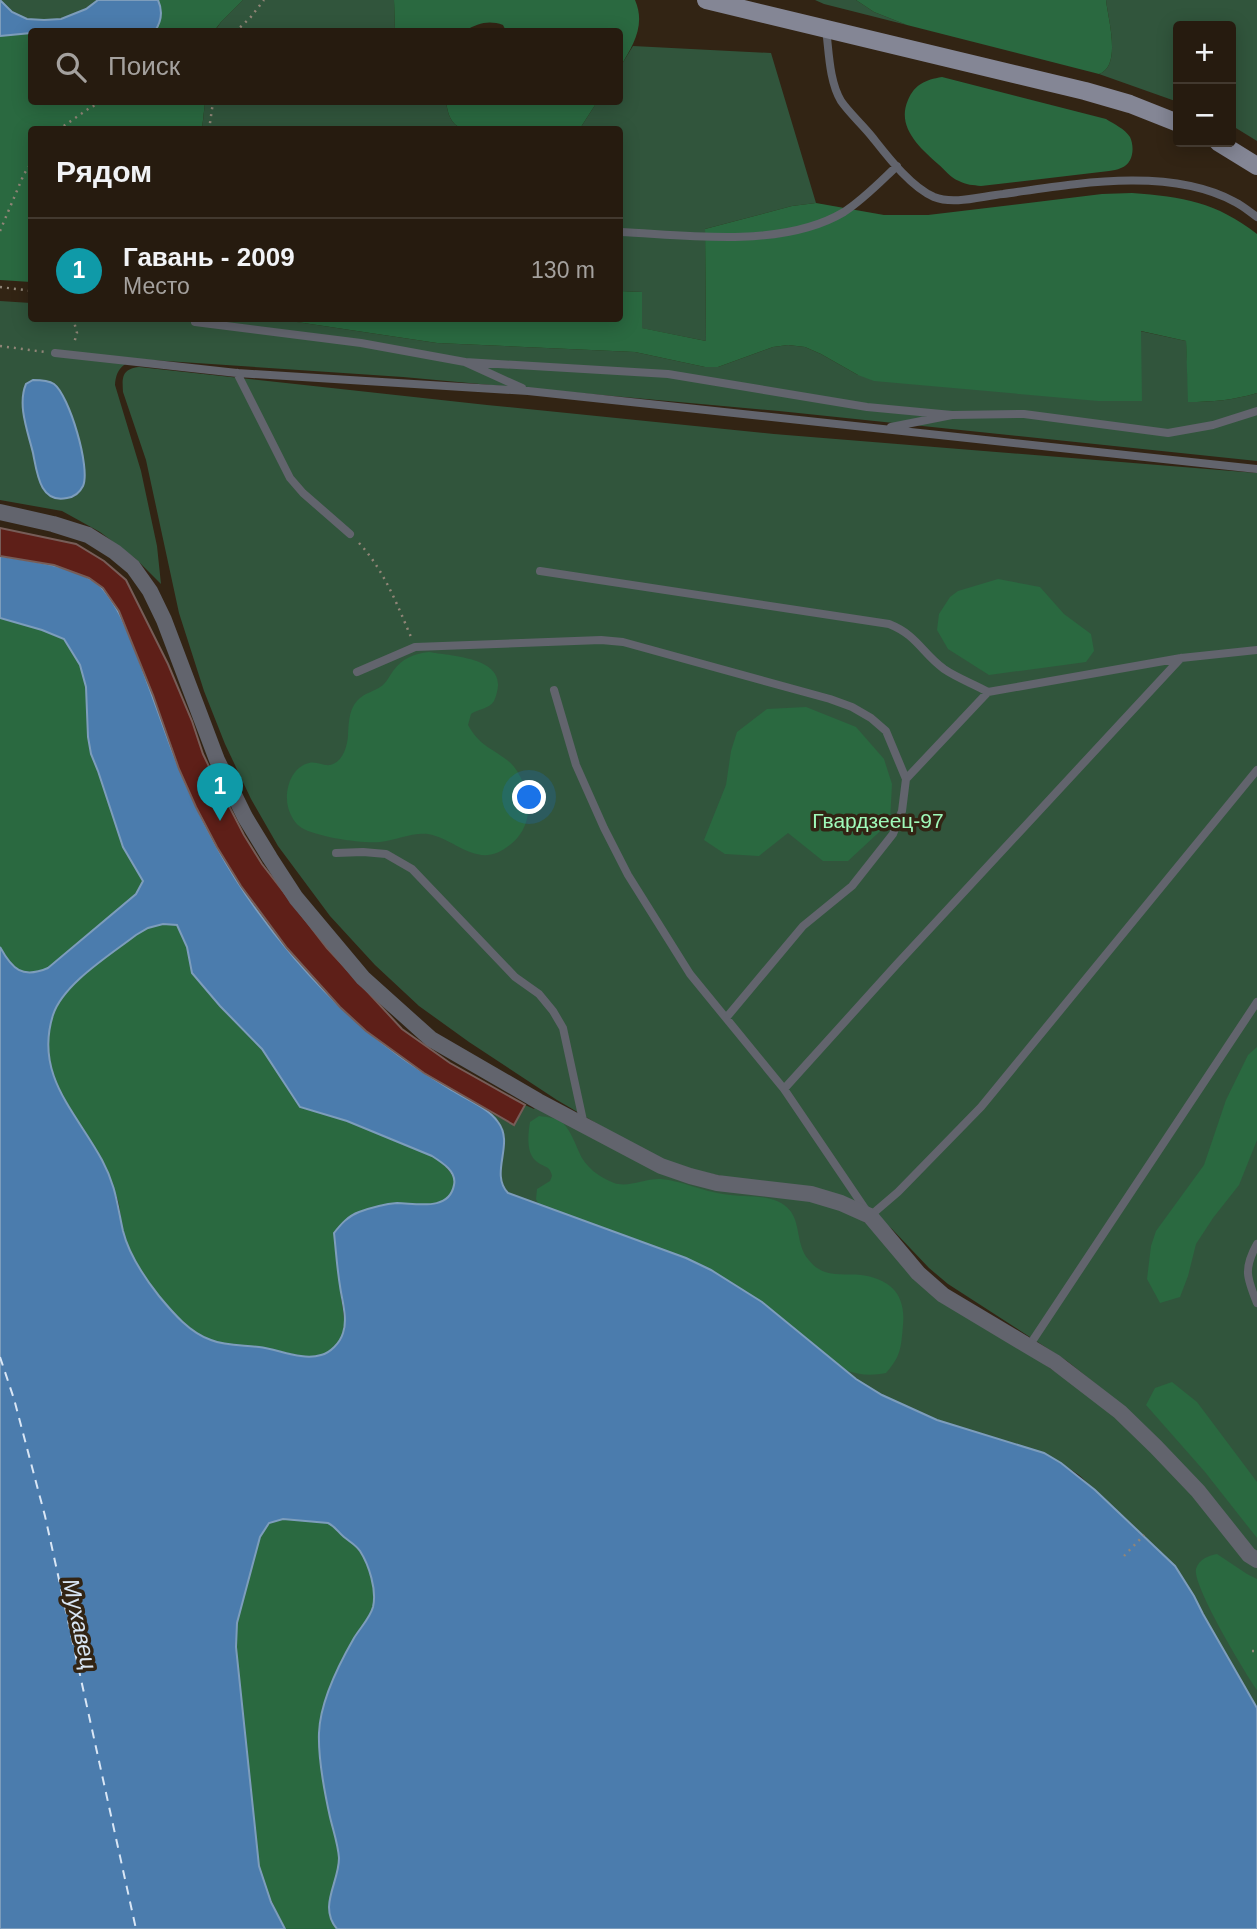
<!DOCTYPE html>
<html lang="ru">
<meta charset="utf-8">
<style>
:root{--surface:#261b0f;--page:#32281d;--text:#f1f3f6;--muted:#a4a19e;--line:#42392f;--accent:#c1a8f3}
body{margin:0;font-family:Arial,sans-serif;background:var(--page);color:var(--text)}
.controls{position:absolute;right:21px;top:21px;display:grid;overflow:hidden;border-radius:7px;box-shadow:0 4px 18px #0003}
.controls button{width:63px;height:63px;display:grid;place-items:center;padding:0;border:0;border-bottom:2px solid var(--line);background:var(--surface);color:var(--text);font:35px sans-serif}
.you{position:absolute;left:530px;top:798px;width:24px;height:24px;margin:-18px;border:5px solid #fff;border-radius:50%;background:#1a73e8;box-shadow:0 0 0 10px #1a73e833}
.badge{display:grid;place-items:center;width:46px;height:46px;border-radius:50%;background:var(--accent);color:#fff;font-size:23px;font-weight:700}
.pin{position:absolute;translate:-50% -58px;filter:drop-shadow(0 2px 4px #0008)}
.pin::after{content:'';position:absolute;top:37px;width:24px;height:21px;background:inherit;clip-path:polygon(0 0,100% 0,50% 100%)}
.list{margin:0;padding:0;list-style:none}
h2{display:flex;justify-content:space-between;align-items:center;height:91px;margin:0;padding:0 28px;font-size:30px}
h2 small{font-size:23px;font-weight:400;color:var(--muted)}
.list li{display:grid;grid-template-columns:46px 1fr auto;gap:21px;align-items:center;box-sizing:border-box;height:105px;padding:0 28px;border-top:2px solid var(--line)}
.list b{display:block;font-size:26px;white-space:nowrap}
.list p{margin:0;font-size:23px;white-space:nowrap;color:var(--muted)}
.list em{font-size:23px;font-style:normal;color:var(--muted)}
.icon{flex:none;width:38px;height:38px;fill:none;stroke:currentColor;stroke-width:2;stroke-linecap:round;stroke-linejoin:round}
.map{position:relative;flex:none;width:1257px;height:1929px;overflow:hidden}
.search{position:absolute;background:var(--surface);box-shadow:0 4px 18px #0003;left:28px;top:28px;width:595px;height:77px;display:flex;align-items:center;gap:18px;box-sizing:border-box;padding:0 24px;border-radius:7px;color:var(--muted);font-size:26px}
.panel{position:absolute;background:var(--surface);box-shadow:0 4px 18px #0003;left:28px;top:126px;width:595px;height:196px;border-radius:7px}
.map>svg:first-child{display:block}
</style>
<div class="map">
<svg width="1257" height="1929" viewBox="0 0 1257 1929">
<rect width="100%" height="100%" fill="#322414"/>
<path fill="#31553c" d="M 1,0 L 98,0 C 87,8 75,15 62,18 C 42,24 12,20 1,0 Z
M 243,0 L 394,0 L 395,31 L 214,32 L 221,22 Z
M 815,0 L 856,0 L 874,12 L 907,25 L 824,4 Z
M 1106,0 L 1257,0 L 1257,141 L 1231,125 L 1231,26 L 1178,26 L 1178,102 L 1099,74 C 1122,66 1108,19 1106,0 Z
M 633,46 L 771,53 L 816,203 L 792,206 L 705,229 L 706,341 L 641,328 L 642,292 L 620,291 L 620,130 L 579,130 L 597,102 L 620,102 L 620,67 Z
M 205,102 L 446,102 C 448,114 450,123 462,129 L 202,130 Z
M 0,301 L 31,303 L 32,318 L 277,319 L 437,343 L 635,352 L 705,367 L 718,367 L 773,347 L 788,345 L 805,347 L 821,354 L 858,375 L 1140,331 L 1186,341 L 1189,402 C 1212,402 1234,400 1257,393 L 1257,461 L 779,411 L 403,377 L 136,359 C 122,364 116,370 115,385 L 141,471 L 157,546 L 161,584 L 136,559 L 100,532 L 62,511 L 0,500 Z
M 139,367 L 487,405 L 774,434 L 1257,473 L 1257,1556 L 1121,1404 L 1067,1361 L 948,1284 L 929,1268 L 892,1229 L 875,1215 L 744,1181 L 672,1165 L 635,1146 L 557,1100 L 469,1042 L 419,1006 L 375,965 L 330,916 L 278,846 L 251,799 L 225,744 L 204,691 L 179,613 L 146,460 L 123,392 C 122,377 122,369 139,367 Z
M 538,1101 L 635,1157 L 841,1208 L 866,1223 L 1023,1350 L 1084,1391 L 1144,1442 L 1257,1567 L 1257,1708 L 1203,1614 L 1194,1596 L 1135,1527 L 1079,1475 L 1061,1463 L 1044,1453 L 937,1420 L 882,1395 L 856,1379 L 685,1258 L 508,1193 C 491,1175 509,1149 501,1128 C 499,1119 489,1113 482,1108 L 514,1125 L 525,1105 L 534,1109 Z"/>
<path fill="#2a6940" d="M 158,0 L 243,0 L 221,22 L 214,31 L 155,32 C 160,23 162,10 158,0 Z
M 394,0 L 635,0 C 646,25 633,46 620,67 L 620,32 L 506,31 L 503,25 C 489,20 478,23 465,31 L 395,31 Z
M 856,0 L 1106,0 C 1108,19 1122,66 1099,74 L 907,25 L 874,12 Z
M 31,33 L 32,102 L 205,102 L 202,129 L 32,130 L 31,282 L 0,280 L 0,36 Z
M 942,77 L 1106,119 C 1114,124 1125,129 1130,137 C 1135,148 1133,164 1121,168 C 1117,170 1113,170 1109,171 L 981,186 C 973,185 966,185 959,181 C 951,178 945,170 938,164 C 920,148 896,127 908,100 C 915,84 925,80 942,77 Z
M 446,102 L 597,102 L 579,130 L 462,129 C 450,123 448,114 446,102 Z
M 1132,193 C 1183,197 1216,202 1257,234 L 1257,393 C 1234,400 1212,402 1188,402 L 1186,341 L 1141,331 L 1142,401 L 1098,401 L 874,381 L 858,375 L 821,354 L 805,347 L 788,345 L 773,347 L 718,367 L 705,367 L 635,352 L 437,343 L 277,319 L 620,318 L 620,291 L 642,292 L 642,328 L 706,341 L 705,229 L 792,206 L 816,203 L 884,215 L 928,215 L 1102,194 Z
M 998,579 L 1040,587 L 1064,614 L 1091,634 L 1094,651 L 1086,662 L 989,675 L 948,649 L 937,630 L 939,614 L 950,597 L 958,591 Z
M 0,618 L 42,630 L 64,639 L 80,665 L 86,686 L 88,737 L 91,753 L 98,771 L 123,847 L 144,881 L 136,894 L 65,955 L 48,968 L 36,974 L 25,973 L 14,968 L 0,947 Z
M 429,652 C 450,656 499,657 498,685 C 498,689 496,697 494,701 C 489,709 478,709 471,714 L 468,725 C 480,746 490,747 507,760 C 521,770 530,796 528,813 C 527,825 520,837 511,844 C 479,872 457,839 428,834 C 413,832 396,840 380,842 C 364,844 317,837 302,828 C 295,824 290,815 288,807 C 284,791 291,767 309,763 C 316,761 323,766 330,765 C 343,762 347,747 348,736 C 349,719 349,703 366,694 C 372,691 379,689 384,684 C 388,680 390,675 393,671 C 403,658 413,654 429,652 Z
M 806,707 L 856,727 L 884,759 L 892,784 L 890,822 L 848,861 L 823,861 L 788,833 L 759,856 L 725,854 L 704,840 L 726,785 L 731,751 L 737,732 L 767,709 Z
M 163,924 L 177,925 L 187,947 L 192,973 L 220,1007 L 262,1049 L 300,1107 L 347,1121 L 432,1156 C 449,1167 469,1188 442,1201 C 437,1203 431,1206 426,1206 C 416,1207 404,1202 394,1204 C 381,1205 369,1210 357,1213 C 352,1230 348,1247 344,1265 C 342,1271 339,1279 340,1285 C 340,1306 352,1328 335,1346 C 320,1364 294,1354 275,1350 C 254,1346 232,1347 212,1340 C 201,1337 189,1327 181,1320 C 158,1300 131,1261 123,1232 C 120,1220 121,1206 116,1195 C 92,1139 32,1081 53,1015 C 63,984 110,955 136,935 L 148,928 Z
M 1257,1047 L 1257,1140 L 1239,1185 L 1213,1218 L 1196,1244 L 1188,1276 L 1180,1297 L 1160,1303 L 1147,1279 L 1151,1246 L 1156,1231 L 1204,1165 L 1226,1100 L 1248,1055 Z
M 539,1116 C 548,1117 558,1118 564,1124 C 571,1132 575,1143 579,1152 C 585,1167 599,1177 614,1183 C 629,1188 645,1178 661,1179 C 682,1181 702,1191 723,1194 C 739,1197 755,1195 771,1199 C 806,1209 792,1238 808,1259 C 823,1279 841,1273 861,1275 C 891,1279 906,1295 903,1325 C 901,1348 901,1356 886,1373 C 871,1376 859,1375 845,1370 L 762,1302 L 711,1270 L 685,1258 L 539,1205 L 536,1199 L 537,1189 L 550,1181 L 552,1176 C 550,1165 544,1168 536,1161 C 526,1153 528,1134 530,1122 Z
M 1172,1382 L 1197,1402 L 1257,1482 L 1257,1538 L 1205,1472 L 1146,1405 L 1155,1388 Z
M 283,1519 L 328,1523 L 334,1526 C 342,1533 355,1543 360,1552 C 369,1565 377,1588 374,1603 C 371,1617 359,1628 353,1640 C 338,1667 321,1700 319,1730 C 317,1758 324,1788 330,1815 C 333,1829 338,1843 339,1857 C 339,1882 319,1907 337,1929 L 285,1929 L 263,1883 L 256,1851 L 236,1647 C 235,1613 250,1561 263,1529 L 269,1523 Z
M 1217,1554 L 1247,1574 L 1257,1579 L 1257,1690 C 1245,1673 1192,1585 1196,1569 C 1199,1559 1208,1556 1217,1554 Z"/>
<path fill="#4b7cad" stroke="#7d9dbc" stroke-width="2" fill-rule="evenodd" d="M 0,0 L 12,12 L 27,19 L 44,20 L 61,19 L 86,9 L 98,0 L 158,0 C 163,11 161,22 155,31 L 32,32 L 31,33 L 0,36 Z
M 33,380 C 40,380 48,380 54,384 C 69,395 91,468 83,486 C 80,492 74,497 67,498 C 40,504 37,473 33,453 C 28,432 17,405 26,384 Z
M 0,556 C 28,560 85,567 104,590 C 119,608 127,630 136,651 C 146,678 155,704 165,731 C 179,771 197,810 217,847 C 257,921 325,1001 393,1051 C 412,1066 434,1079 455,1092 C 470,1101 488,1108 498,1122 C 515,1144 489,1173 508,1193 L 686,1258 L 711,1270 L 762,1302 L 856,1379 L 882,1395 L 937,1420 L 1044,1453 L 1061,1463 L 1095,1490 L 1175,1566 L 1194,1596 L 1203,1614 L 1257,1708 L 1257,1929 L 337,1929 C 318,1906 339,1883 339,1858 C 338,1844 333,1830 330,1817 C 324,1790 318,1760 319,1733 C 320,1703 339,1664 354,1638 C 360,1628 370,1618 373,1607 C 377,1590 369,1565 360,1551 C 356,1545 350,1542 344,1537 C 338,1532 336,1527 328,1523 L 283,1519 L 269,1523 L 260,1537 L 237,1623 L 236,1647 L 259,1866 L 271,1902 L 285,1929 L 0,1929 L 0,947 C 12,969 22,979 48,968 L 136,894 L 143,881 L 123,847 L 98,771 L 91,754 L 88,737 L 86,687 L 80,665 L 64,639 L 42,630 L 0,618 ZM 163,924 L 177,925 L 187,947 L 192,973 L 220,1006 L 262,1049 L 300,1107 L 347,1121 L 432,1156 C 443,1163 457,1172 454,1185 C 449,1212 415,1203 397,1203 C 385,1204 370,1208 359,1212 C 348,1216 341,1224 334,1233 C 336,1251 337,1268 340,1286 C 342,1301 348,1319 343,1333 C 340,1343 330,1353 321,1355 C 302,1361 278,1349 259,1347 C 243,1345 226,1346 211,1340 C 190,1333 173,1313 159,1296 C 144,1277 129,1255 123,1231 C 117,1204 116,1186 102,1160 C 76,1112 34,1075 53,1015 C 63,984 110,955 136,935 L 148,928 Z"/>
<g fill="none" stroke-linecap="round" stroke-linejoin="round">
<path stroke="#d9e6f5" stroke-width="2" stroke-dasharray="9 7" stroke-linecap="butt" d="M 0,1357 L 14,1399 L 45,1516 L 136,1929"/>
</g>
<path fill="#5e1f18" stroke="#765d58" stroke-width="2" d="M 0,528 L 76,544 L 104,561 L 126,580 L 168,664 L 192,721 L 203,754 L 215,779 L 244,835 L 262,864 L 327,948 L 402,1029 L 450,1063 L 525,1105 L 514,1125 L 424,1073 L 366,1031 L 340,1007 L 287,948 L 241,886 L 217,847 L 196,807 L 179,769 L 153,695 L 119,611 L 103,588 L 89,578 L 54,565 L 0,556 Z"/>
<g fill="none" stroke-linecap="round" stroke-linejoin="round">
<path stroke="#908577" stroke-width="2.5" stroke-dasharray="2 5" stroke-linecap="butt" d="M 235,32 L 250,18 L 264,0
M 58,130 L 91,107 L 103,102
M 209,130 L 213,102
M 0,231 L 24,174 L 32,162
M 0,287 L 32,291
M 73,318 L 77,333 L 74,343
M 0,346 L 45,352
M 359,543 C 384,570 397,604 411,637
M 1124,1556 L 1144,1535
M 1252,1651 L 1257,1651"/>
<path stroke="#62646d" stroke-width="8" d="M 826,29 C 829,51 829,81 841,101 C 850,114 863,125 873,138 C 888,157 911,187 934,197 C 954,205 982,196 1003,194 C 1074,184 1169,166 1235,202 C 1243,206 1250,212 1257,217
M 620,232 C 688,235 782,249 844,212 C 864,199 880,182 897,166
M 195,322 L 361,343 L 465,362 L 522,388
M 55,353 L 237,373 L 528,391 L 1257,469
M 465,362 L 668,374 L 867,407 L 952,415
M 237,373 L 290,478 L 303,493 L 350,534
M 891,427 L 952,415 L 1024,414 L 1168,433 L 1213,425 L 1257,411
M 540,571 L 889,624 C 917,635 922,653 944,669 C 957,678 974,684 988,692
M 357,672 L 415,647 L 601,640 L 623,642 L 830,699 L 852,707 L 871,718 L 886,731 L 906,779 L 902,811 L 893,834 L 852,886 L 803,926 L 726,1018
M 554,690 L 576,765 L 604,828 L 628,875 L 690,974 L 784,1089 L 870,1216 L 898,1192 L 981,1107 L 1257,770
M 906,779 L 988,692 L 1181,658 L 1257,650
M 336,853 L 363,852 L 386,854 L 412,869 L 515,977 L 539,994 L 553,1011 L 563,1028 L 584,1125
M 784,1089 L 897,964 L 1181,658
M 1257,1244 C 1243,1269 1247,1278 1257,1303
M 1029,1346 L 1257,1002"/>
<path stroke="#62646d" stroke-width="16" d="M 0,512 L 53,524 L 88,535 L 115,552 L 133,567 L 150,591 L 164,620 L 217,760 L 245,817 L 270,858 L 296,898 L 363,978 L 431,1039 L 538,1101 L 661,1166 L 690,1176 L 717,1183 L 811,1194 L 841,1203 L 870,1216 L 918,1273 L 943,1295 L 1055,1362 L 1120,1412 L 1156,1447 L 1198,1491 L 1249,1555 L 1257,1560"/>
<path stroke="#848695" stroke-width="18" d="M 706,0 L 1085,91 L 1130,104 L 1178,123
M 1218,142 L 1257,166"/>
</g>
<g text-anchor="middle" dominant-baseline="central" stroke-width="7" stroke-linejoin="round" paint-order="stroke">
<g font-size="21" fill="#9ff9b9" stroke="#322414">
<text x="878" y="820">Гвардзеец-97</text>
</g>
<g font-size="23" font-style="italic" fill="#d9e6f5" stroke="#322414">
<text transform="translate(80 1624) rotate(78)">Мухавец</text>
</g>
</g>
</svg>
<div class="controls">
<button>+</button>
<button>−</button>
</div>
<div class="you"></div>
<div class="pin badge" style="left:220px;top:821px;background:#0f9aa8">1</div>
<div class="search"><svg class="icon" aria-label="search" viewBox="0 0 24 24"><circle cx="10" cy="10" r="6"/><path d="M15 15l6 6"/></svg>Поиск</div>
<section class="panel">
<h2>Рядом<small></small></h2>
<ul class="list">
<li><span class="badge" style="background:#0f9aa8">1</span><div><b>Гавань - 2009</b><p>Место</p></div><em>130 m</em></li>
</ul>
</section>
</div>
